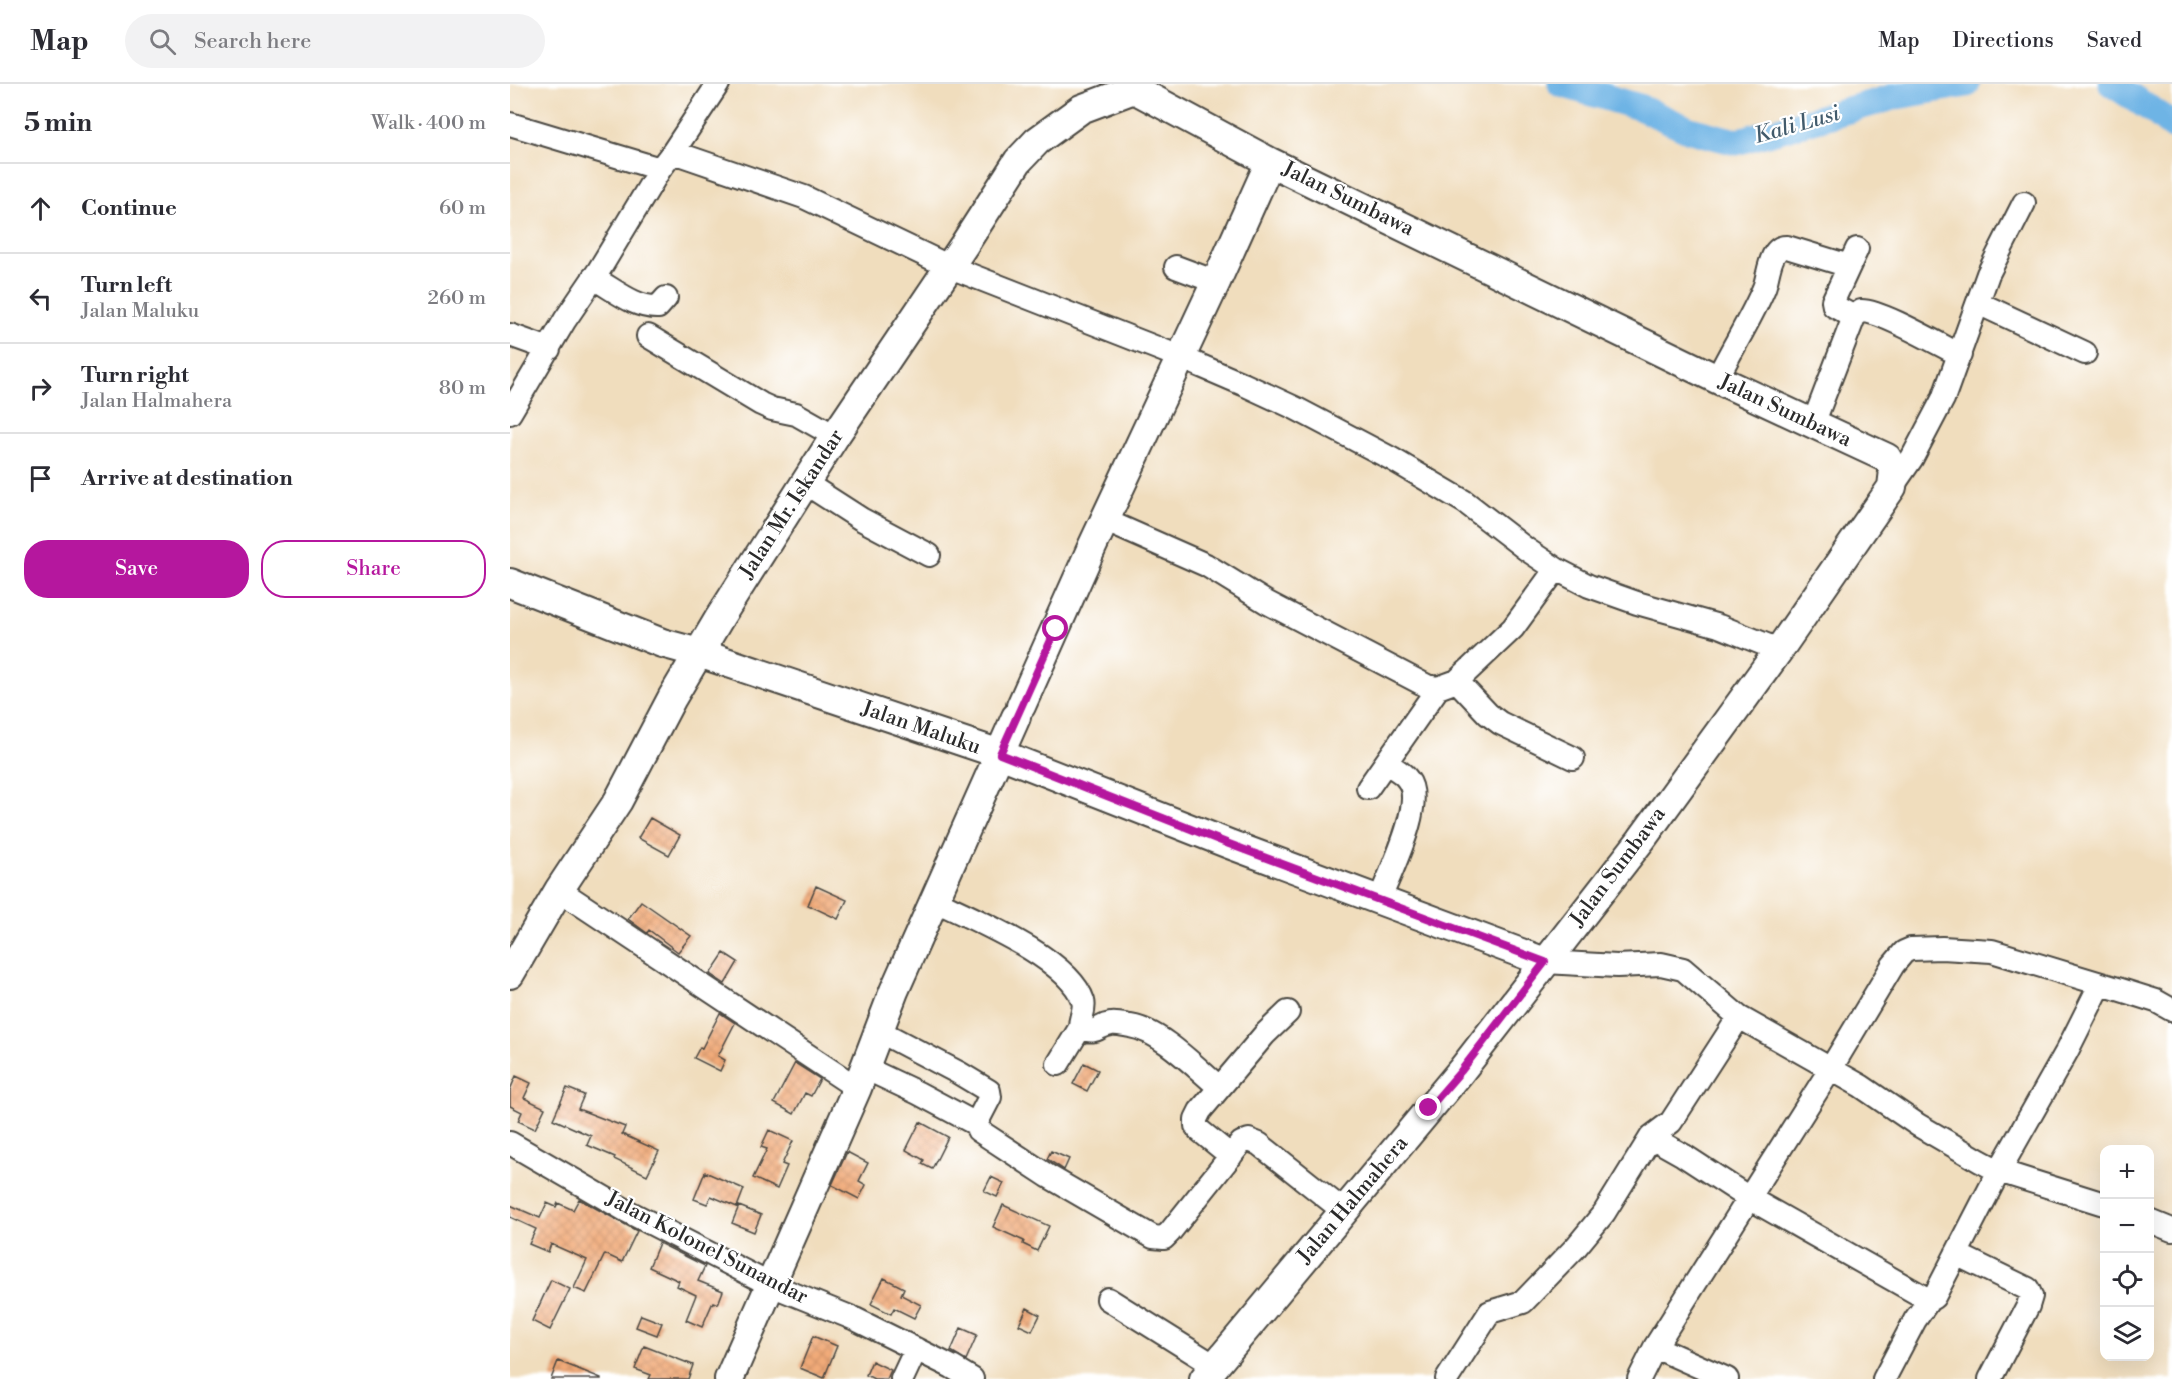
<!DOCTYPE html>
<meta charset="utf-8">
<style>
:root{--surface:#fff;--page:#f2f2f3;--text:#2b2b33;--muted:#7c7c81;--line:#e1e1e2;--accent:#b5179e}
body{margin:0;font-family:"Libre Bodoni",serif;background:var(--page);color:var(--text)}
.controls{position:absolute;right:18px;bottom:18px;display:grid;overflow:hidden;border-radius:12px;box-shadow:0 6px 24px #0002}
.controls button{width:54px;height:54px;display:grid;place-items:center;padding:0;border:0;border-bottom:2px solid var(--line);background:var(--surface);color:var(--text);font:30px sans-serif}
.stop{position:absolute;width:18px;height:18px;margin:-14px;border:4px solid #b5179e;border-radius:50%;background:#fff}
.stop.end{background:#b5179e;border-color:#fff;box-shadow:0 2px 6px #0008}
.list{margin:0;padding:0;list-style:none}
h2{display:flex;justify-content:space-between;align-items:center;height:78px;margin:0;padding:0 24px;font-size:26px}
h2 small{font-size:20px;font-weight:400;color:var(--muted)}
.list li{display:grid;grid-template-columns:39px 1fr auto;gap:18px;align-items:center;box-sizing:border-box;height:90px;padding:0 24px;border-top:2px solid var(--line)}
.list b{display:block;font-size:22px;white-space:nowrap}
.list p{margin:0;font-size:20px;white-space:nowrap;color:var(--muted)}
.list em{font-size:20px;font-style:normal;color:var(--muted)}
.actions{display:flex;gap:12px;padding:18px 24px}
.actions a{flex:1;padding:14px 0;border:2px solid var(--accent);border-radius:24px;text-align:center;font-size:21px;color:var(--accent)}
.actions .main{background:var(--accent);color:#fff}
.icon{flex:none;width:33px;height:33px;fill:none;stroke:currentColor;stroke-width:2;stroke-linecap:round;stroke-linejoin:round}
.map{position:relative;flex:none;width:1662px;height:1295px;overflow:hidden}
header{display:flex;align-items:center;gap:36px;box-sizing:border-box;height:84px;padding:0 30px;background:var(--surface);border-bottom:2px solid var(--line)}
header strong{font-size:28px}
nav{display:flex;gap:33px;margin-inline-start:auto;font-size:21px}
.search{width:420px;height:54px;background:var(--page);display:flex;align-items:center;gap:15px;box-sizing:border-box;padding:0 21px;border-radius:33px;color:var(--muted);font-size:22px}
main{display:flex}
aside{flex:1;background:var(--surface)}
.map>svg:first-child{display:block}
</style>
<header>
<strong>Map</strong>
<div class="search"><svg class="icon" aria-label="search" viewBox="0 0 24 24"><circle cx="10" cy="10" r="6"/><path d="M15 15l6 6"/></svg>Search here</div>
<nav><a>Map</a><a>Directions</a><a>Saved</a></nav>
</header>
<main>
<aside>
<h2>5 min<small>Walk · 400 m</small></h2>
<ul class="list">
<li><svg class="icon" aria-label="ahead" viewBox="0 0 24 24"><path d="M12 20V5M6 11l6-6 6 6"/></svg><div><b>Continue</b></div><em>60 m</em></li>
<li><svg class="icon" aria-label="left" viewBox="0 0 24 24"><path d="M17 20v-9H6M10 6l-5 5 5 5"/></svg><div><b>Turn left</b><p>Jalan Maluku</p></div><em>260 m</em></li>
<li><svg class="icon" aria-label="right" viewBox="0 0 24 24"><path d="M7 20v-9h11M14 6l5 5-5 5"/></svg><div><b>Turn right</b><p>Jalan Halmahera</p></div><em>80 m</em></li>
<li><svg class="icon" aria-label="arrive" viewBox="0 0 24 24"><path d="M6 21V4h12l-3 4 3 4H6"/></svg><div><b>Arrive at destination</b></div></li>
</ul>
<div class="actions"><a class="main">Save</a><a>Share</a></div>
</aside>
<div class="map">
<svg width="1662" height="1295" viewBox="0 0 1662 1295">
<defs>
<pattern id="building-cross-hatch" width="8" height="8" patternUnits="userSpaceOnUse" patternTransform="scale(1.5)"><rect width="8" height="8" fill="#f1aa78"/><path d="M0 0l8 8M0 8l8-8" fill="none" stroke="#cf9268"/></pattern>
</defs>
<rect width="100%" height="100%" fill="#fff"/>
<filter id="ink" filterUnits="userSpaceOnUse"><feTurbulence type="fractalNoise" baseFrequency=".0167" numOctaves="2"/><feDisplacementMap in="SourceGraphic" scale="12" xChannelSelector="R" yChannelSelector="G"/><feConvolveMatrix kernelMatrix="1 2 1 2 8 2 1 2 1" color-interpolation-filters="sRGB"/></filter>
<filter id="wash" filterUnits="userSpaceOnUse"><feTurbulence type="fractalNoise" baseFrequency=".008" numOctaves="4" result="noise"/><feDisplacementMap in="SourceGraphic" scale="24" xChannelSelector="R" yChannelSelector="G"/><feGaussianBlur stdDeviation="1.35" result="paint"/><feColorMatrix in="noise" values="0 0 0 0 0 0 0 0 0 0 0 0 0 0 0 0 0 1.4 0 .05"/><feComposite in="paint" operator="in"/></filter>
<g filter="url(#wash)">
<rect width="100%" height="100%" fill="#f0ddbd"/>
<g fill="none" stroke-linecap="round" stroke-linejoin="round">
<path stroke="#6eb4e5" stroke-width="27" d="M 1051,0 L 1129,23 L 1180,46 L 1226,58 L 1387,12 L 1457,0
M 1602,0 L 1645,28 L 1662,42"/>
</g>
<g id="blocks">
<path fill="url(#building-cross-hatch)" d="M 140,734 L 170,751 L 159,771 L 128,754 Z
M 306,802 L 337,816 L 328,835 L 298,821 Z
M 131,817 L 181,852 L 168,868 L 139,846 L 137,849 L 118,835 Z
M 214,869 L 228,878 L 215,900 L 200,890 Z
M 210,929 L 225,939 L 208,972 L 215,976 L 210,987 L 184,974 L 190,963 L 192,964 Z
M 285,979 L 310,995 L 301,1012 L 295,1009 L 284,1030 L 264,1019 Z
M 574,979 L 588,986 L 577,1007 L 563,1000 Z
M 6,992 L 21,999 L 14,1014 L 35,1024 L 25,1045 L 8,1037 L 12,1028 L 0,1022 L 0,1006 Z
M 57,1004 L 74,1011 L 68,1025 L 115,1043 L 112,1050 L 149,1067 L 137,1091 L 104,1075 L 105,1073 L 77,1061 L 81,1052 L 43,1035 Z
M 410,1038 L 438,1053 L 422,1085 L 412,1080 L 414,1076 L 396,1066 Z
M 259,1046 L 283,1057 L 272,1080 L 277,1082 L 267,1105 L 243,1094 L 257,1065 L 251,1063 Z
M 541,1067 L 559,1075 L 554,1086 L 537,1075 Z
M 337,1068 L 358,1079 L 349,1097 L 356,1101 L 349,1115 L 322,1101 Z
M 195,1088 L 234,1105 L 227,1123 L 201,1112 L 197,1120 L 184,1115 Z
M 481,1093 L 494,1099 L 487,1113 L 474,1107 Z
M 69,1115 L 127,1147 L 112,1178 L 95,1170 L 76,1209 L 64,1204 L 77,1176 L 41,1160 L 38,1168 L 19,1160 L 26,1145 L 0,1133 L 0,1121 L 30,1134 L 37,1119 L 46,1123 L 48,1119 L 63,1126 Z
M 493,1121 L 539,1142 L 527,1167 L 513,1160 L 514,1157 L 483,1143 Z
M 229,1122 L 251,1131 L 244,1148 L 222,1139 Z
M 149,1159 L 195,1182 L 188,1197 L 213,1207 L 208,1220 L 203,1218 L 192,1243 L 176,1236 L 186,1211 L 167,1202 L 169,1197 L 139,1183 Z
M 374,1194 L 394,1204 L 391,1211 L 411,1221 L 404,1234 L 384,1224 L 381,1230 L 361,1220 Z
M 41,1196 L 60,1205 L 40,1246 L 22,1237 Z
M 517,1224 L 530,1231 L 522,1247 L 509,1241 Z
M 131,1231 L 152,1239 L 147,1251 L 126,1243 Z
M 451,1244 L 467,1251 L 456,1276 L 441,1267 Z
M 303,1252 L 327,1262 L 314,1294 L 290,1284 Z
M 134,1262 L 183,1281 L 178,1295 L 139,1295 L 141,1291 L 125,1285 Z
M 48,1277 L 91,1294 L 91,1295 L 41,1295 Z
M 362,1277 L 381,1286 L 377,1295 L 364,1295 L 356,1291 Z"/>
</g>
</g>
<g filter="url(#ink)">
<use href="#blocks" fill-opacity="0" stroke="#494641" stroke-width="1.5"/>
<g fill="none" stroke-linecap="round" stroke-linejoin="round">
<defs>
<path id="minor" d="M 0,40 L 150,85
M 163,68 L 208,0
M 666,183 L 706,198
M 83,194 C 104,205 124,224 148,223 L 156,214
M 1468,219 L 1575,269
M 1344,233 L 1324,222 L 1323,217 L 1347,165
M 0,251 L 39,265
M 138,252 L 251,320 L 262,325 L 286,330 L 325,352
M 1207,295 C 1221,266 1242,233 1254,204 C 1259,192 1259,162 1277,163 L 1339,182
M 0,329 L 55,236 L 89,186 L 150,85 L 163,68 L 294,113 L 440,183 L 670,273 L 733,300 L 785,324 L 882,375 L 955,418 L 1016,465 L 1046,485 L 1079,502 L 1127,519 L 1209,542 L 1269,566
M 1303,340 L 1344,233 L 1351,227 C 1370,226 1430,261 1450,271
M 295,399 L 351,435 L 419,471
M 1382,403 L 1402,374 L 1433,315 L 1478,190 L 1514,119
M 594,436 L 696,481 L 756,518 L 917,602 L 928,604 L 947,597 L 1003,544 L 1046,485
M 947,597 L 978,630 L 990,639 L 1063,674
M 858,704 L 928,604
M 49,806 L 347,1004
M 870,815 C 879,790 916,719 898,696 C 893,688 883,684 876,679
M 424,816 C 463,835 559,874 573,917 C 576,926 569,935 570,944 L 548,980
M 1035,878 L 1107,882 L 1151,880 L 1173,885 L 1229,933 L 1351,1002 L 1408,1041 L 1470,1077 L 1489,1087 L 1594,1120
M 570,944 C 589,951 586,942 601,940 C 606,939 614,941 620,942 C 650,946 686,984 709,1003
M 369,947 L 449,989 L 479,1007 L 480,1013 L 466,1040 L 468,1046 L 538,1092 L 643,1153 L 654,1154 L 660,1148 L 731,1059 L 739,1056 L 749,1060 L 835,1128
M 355,984 L 408,1009 L 466,1040
M 1141,1053 L 1173,1071 L 1239,1114 L 1419,1216 L 1424,1213 L 1489,1087 L 1557,967 L 1590,901
M 0,1059 L 117,1127 L 261,1201 L 345,1235 L 442,1283 L 462,1295
M 721,1072 L 689,1046 L 686,1042 L 686,1035 L 690,1027 L 755,950 L 778,928
M 1640,1137 L 1662,1146
M 1446,1170 L 1518,1205 L 1521,1212 L 1518,1222 L 1480,1295
M 598,1215 L 705,1282
M 1145,1263 L 1217,1295
M 392,1295 L 406,1265
M 937,1295 L 980,1228 L 1013,1218 L 1066,1163 L 1094,1129 L 1141,1053 L 1161,1038 L 1229,933
M 1129,1295 L 1145,1263 L 1320,986 L 1383,881 L 1394,868 L 1401,865 L 1432,864 L 1482,867 L 1611,906 L 1646,917 L 1662,926
M 1374,1295 L 1405,1236 L 1419,1216"/>
<path id="major" d="M 625,0 L 624,5 L 760,78 L 1207,295 L 1377,374 L 1384,386 L 1382,403 L 1269,566 L 1131,756 L 951,987 L 694,1295
M 0,499 L 152,559 L 189,569 L 490,670 L 719,760 L 1035,878
M 511,622 L 582,463 L 706,198 L 760,78
M 0,890 L 49,806 L 108,717 L 162,614 L 210,533 L 325,352 L 454,161 L 508,77 L 527,57 L 571,25 L 624,5
M 219,1295 L 347,1004 L 384,907 L 506,633"/>
</defs>
<use href="#minor" stroke="#494641" stroke-width="26"/>
<use href="#major" stroke="#494641" stroke-width="32"/>
<use href="#minor" stroke="#fff" stroke-width="22"/>
<use href="#major" stroke="#fff" stroke-width="28"/>
</g>
</g>
<g fill="none" stroke-linecap="round" stroke-linejoin="round" filter="url(#ink)">
<path stroke="#b5179e" stroke-width="8" d="M 546,545 L 490,670 L 719,760 L 1035,878 L 951,987 L 919,1024"/>
</g>
<g text-anchor="middle" dominant-baseline="central" stroke-width="4.5" stroke-linejoin="round" paint-order="stroke">
<g font-size="21" fill="#2b2b2b" stroke="#fff">
<text transform="translate(838 115) rotate(26)">Jalan Sumbawa</text>
<text transform="translate(1275 327) rotate(25)">Jalan Sumbawa</text>
<text transform="translate(282 420) rotate(-57)">Jalan Mr. Iskandar</text>
<text transform="translate(411 644) rotate(19)">Jalan Maluku</text>
<text transform="translate(1108 783) rotate(-53)">Jalan Sumbawa</text>
<text transform="translate(843 1116) rotate(-50)">Jalan Halmahera</text>
<text transform="translate(197 1164) rotate(27)">Jalan Kolonel Sunandar</text>
</g>
<g font-size="22" font-style="italic" fill="#425b6c" stroke="#fff">
<text transform="translate(1287 41) rotate(-16)">Kali Lusi</text>
</g>
</g>
</svg>
<div class="controls">
<button>+</button>
<button>−</button>
<button><svg class="icon" aria-label="locate" viewBox="0 0 24 24"><circle cx="12" cy="12" r="6"/><path d="M12 2v4M12 18v4M2 12h4M18 12h4"/></svg></button>
<button><svg class="icon" aria-label="layers" viewBox="0 0 24 24"><path d="M12 4l9 5-9 5-9-5zM3 14l9 5 9-5"/></svg></button>
</div>
<div class="stop" style="left:546px;top:545px"></div>
<div class="stop end" style="left:919px;top:1024px"></div>
</div>
</main>
